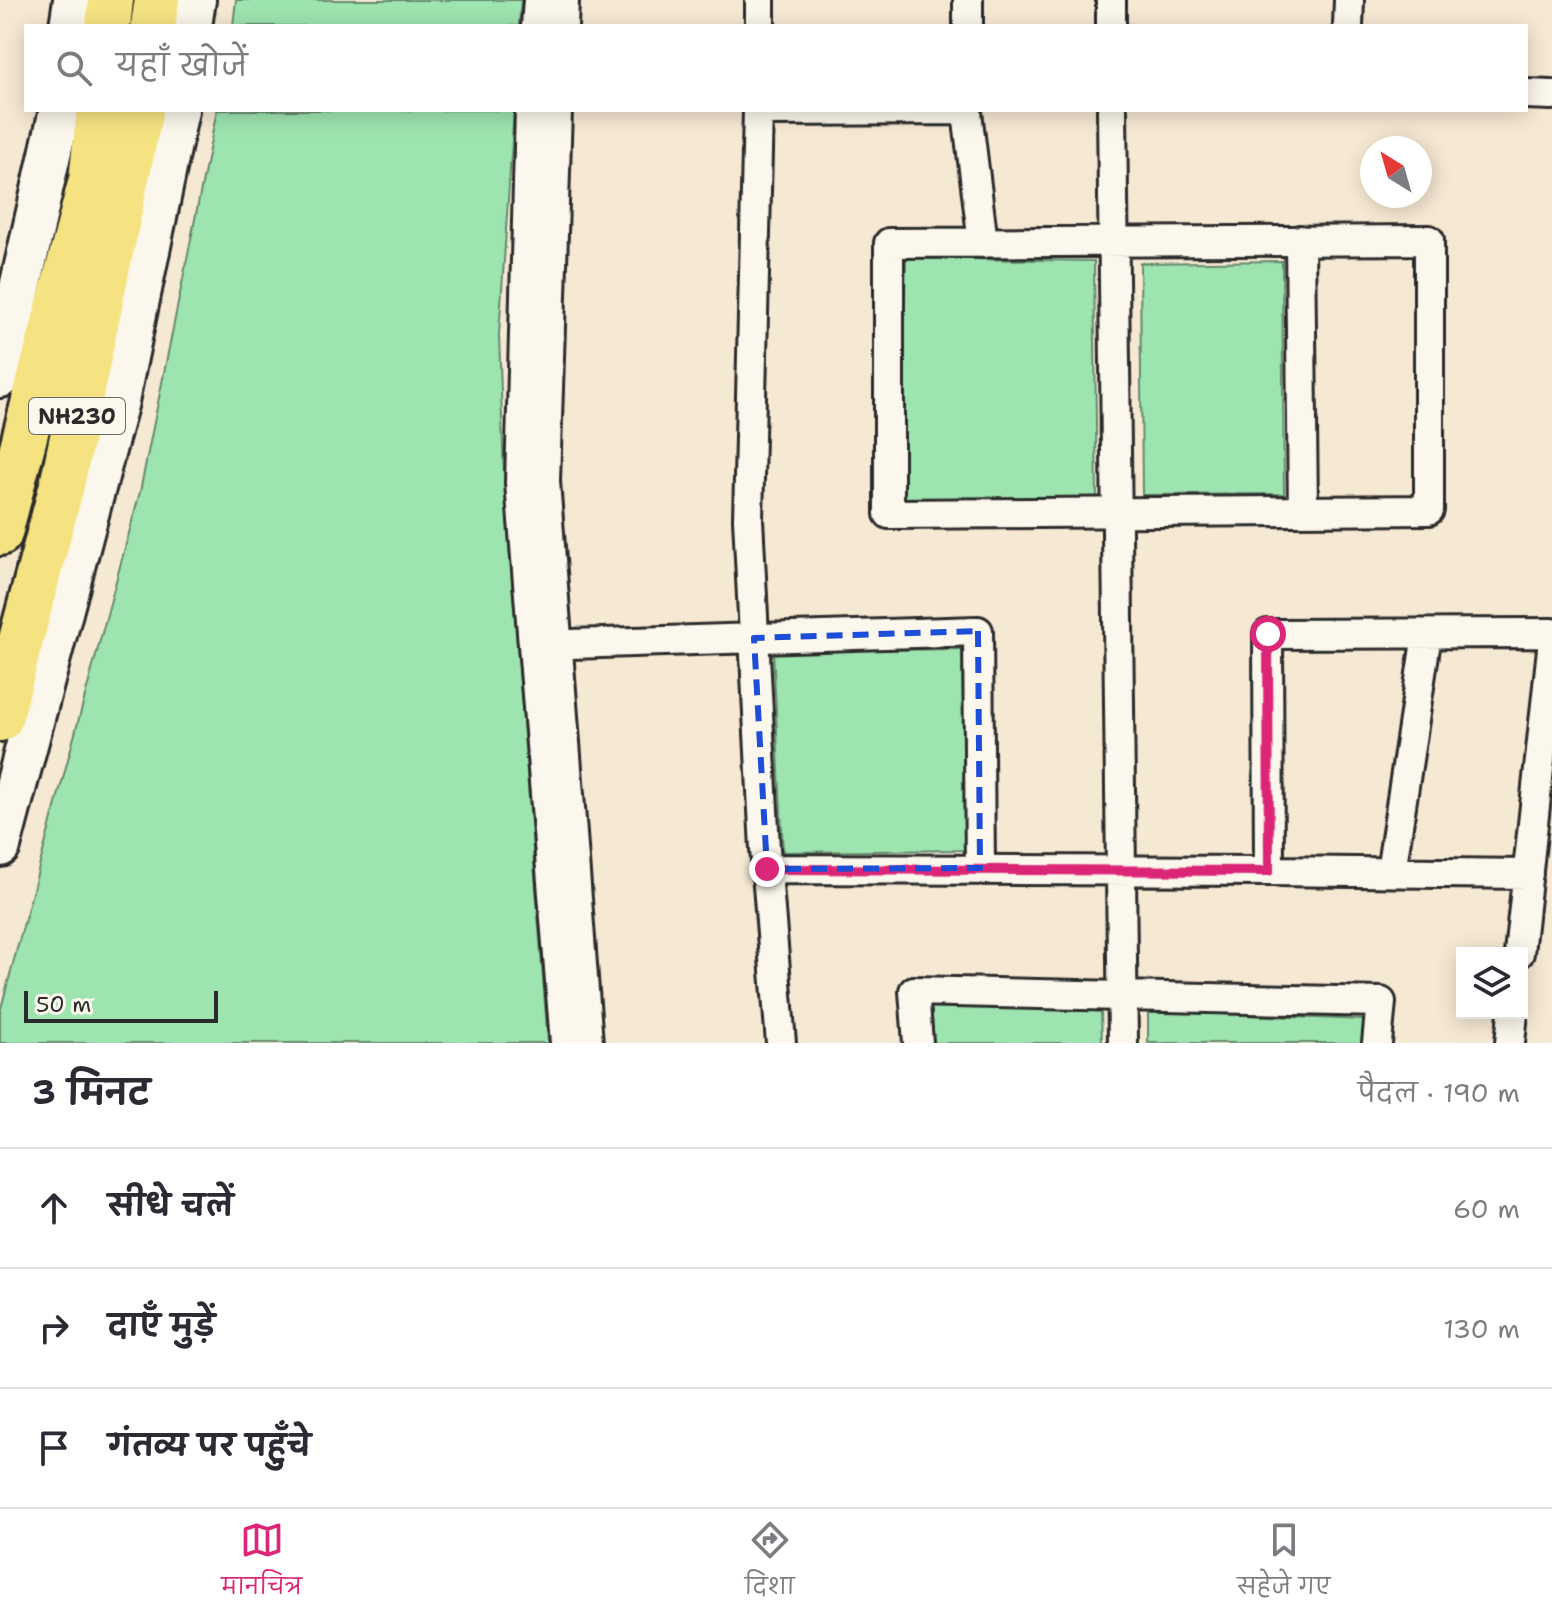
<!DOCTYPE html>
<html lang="hi">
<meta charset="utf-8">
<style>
:root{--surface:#fff;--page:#f7f7f7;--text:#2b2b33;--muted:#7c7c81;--line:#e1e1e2;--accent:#db2777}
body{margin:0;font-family:"Shantell Sans","Playpen Sans Deva",sans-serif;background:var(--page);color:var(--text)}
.controls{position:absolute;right:24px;bottom:24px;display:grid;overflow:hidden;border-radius:0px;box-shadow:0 4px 20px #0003}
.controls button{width:72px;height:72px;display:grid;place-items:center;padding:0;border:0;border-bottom:2px solid var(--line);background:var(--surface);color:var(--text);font:40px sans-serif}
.compass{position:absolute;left:1360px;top:136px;width:72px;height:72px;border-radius:50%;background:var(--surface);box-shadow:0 4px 20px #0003;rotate:323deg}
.scale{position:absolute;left:24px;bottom:20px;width:194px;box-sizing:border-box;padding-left:8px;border:4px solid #2b2b2b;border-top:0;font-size:22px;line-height:28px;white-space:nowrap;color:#2b2b2b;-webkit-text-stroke:6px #fbf7ec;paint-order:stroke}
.stop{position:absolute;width:24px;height:24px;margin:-18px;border:6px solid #db2777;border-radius:50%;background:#fff}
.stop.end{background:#db2777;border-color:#fff;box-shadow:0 2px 8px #0008}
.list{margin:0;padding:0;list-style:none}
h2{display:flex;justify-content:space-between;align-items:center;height:104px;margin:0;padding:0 32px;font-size:34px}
h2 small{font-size:26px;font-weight:400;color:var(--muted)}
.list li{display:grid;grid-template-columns:52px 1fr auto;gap:24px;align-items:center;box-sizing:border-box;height:120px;padding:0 32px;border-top:2px solid var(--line)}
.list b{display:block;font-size:30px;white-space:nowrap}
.list em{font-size:26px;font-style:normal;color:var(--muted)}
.icon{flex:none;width:44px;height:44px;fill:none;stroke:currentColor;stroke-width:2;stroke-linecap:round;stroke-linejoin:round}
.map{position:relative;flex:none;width:1552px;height:1043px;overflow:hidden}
.search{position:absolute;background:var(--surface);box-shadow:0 4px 20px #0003;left:24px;right:24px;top:24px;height:88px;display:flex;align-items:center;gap:20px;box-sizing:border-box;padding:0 28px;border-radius:0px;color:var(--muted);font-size:30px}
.sheet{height:464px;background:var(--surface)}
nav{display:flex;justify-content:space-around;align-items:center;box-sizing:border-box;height:112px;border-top:2px solid var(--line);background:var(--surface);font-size:22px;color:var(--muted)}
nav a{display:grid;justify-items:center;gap:4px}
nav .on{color:var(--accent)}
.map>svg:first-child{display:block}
</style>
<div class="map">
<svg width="1552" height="1043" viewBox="0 0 1552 1043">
<rect width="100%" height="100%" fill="#f6e9d4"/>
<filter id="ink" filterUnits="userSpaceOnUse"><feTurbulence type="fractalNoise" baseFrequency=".0125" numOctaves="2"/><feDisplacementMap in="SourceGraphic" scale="16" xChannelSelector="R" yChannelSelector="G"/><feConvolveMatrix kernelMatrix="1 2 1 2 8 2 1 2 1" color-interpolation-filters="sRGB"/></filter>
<g filter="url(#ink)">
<path fill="#9ee4b0" stroke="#64886e" stroke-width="2" d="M 236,0 L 521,0 L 519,26 L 233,26 Z
M 217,110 L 514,110 L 499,335 L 504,475 L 548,1043 L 0,1043 L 0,1012 L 140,492 Z
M 906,258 L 1094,261 L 1097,502 L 900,504 Z
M 1282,261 L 1284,494 L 1142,495 L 1140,263 Z
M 962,649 L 965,850 L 783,852 L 773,651 Z
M 931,1006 L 1101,1010 L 1102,1043 L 934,1043 Z
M 1148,1011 L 1364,1020 L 1362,1043 L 1148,1043 Z"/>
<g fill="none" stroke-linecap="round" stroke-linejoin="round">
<defs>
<path id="street" d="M 1111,0 L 1111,26
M 536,26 L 538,0
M 563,26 L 564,0
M 760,26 L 760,0
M 968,26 L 968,0
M 1348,26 L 1349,0
M 1526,94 L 1552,95
M 530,110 L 520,483 L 565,1043
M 557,110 L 545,481 L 588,1043
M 758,110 L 748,519 L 765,849 L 781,1043
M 1112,110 L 1123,1043
M 758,111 L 967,110
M 967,112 L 983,243
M 1300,240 L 1303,511
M 1429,240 L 1429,510 L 889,514 L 889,243 Z
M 540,645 L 978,631 L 980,868
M 767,869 L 1269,871
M 1391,872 L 1427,634
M 1528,874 L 1269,871 L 1268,634 L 1552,633
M 1519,953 L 1552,649
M 918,1043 L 914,991 L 1381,1002 L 1377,1043
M 1510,1043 L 1513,1013"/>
<path id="secondary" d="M 70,26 L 74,0
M 191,26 L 195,0
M 0,377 L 60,110
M 0,846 L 118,401 L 178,110"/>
<path id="highway" d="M 108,26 L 111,0
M 153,26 L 157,0
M 0,533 L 91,180 L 99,110
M 0,719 L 62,485 L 141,110"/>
</defs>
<use href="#street" stroke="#2b2b2b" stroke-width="34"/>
<use href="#secondary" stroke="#2b2b2b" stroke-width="46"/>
<use href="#highway" stroke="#2b2b2b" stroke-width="50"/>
<use href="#street" stroke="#fbf7ec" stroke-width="28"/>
<use href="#secondary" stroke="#fbf7ec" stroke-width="40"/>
<use href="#highway" stroke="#f5e382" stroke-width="44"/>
</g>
</g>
<g fill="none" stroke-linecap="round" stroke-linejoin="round" filter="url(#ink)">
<path stroke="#db2777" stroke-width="10" d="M 767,869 L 1269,871 L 1268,634"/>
</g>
<path fill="none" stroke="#1d4ed8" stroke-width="6" stroke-dasharray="16 10" stroke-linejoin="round" d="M 978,631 L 980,868 L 767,869 L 754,638 Z"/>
<g text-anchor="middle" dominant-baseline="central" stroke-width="6" stroke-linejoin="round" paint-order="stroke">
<rect fill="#fbf7ec" stroke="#696865" stroke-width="2" x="29" y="398" width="96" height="36" rx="6"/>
<g font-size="22" font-weight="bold" fill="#2b2b2b">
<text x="77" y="416">NH230</text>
</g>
</g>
</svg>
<div class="controls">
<button><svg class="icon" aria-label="layers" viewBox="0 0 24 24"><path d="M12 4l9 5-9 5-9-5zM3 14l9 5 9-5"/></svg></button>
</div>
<svg class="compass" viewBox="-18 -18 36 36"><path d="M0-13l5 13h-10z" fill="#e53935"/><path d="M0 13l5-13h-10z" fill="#7c7c81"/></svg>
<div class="scale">50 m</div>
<div class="stop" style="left:1268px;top:634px"></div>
<div class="stop end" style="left:767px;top:869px"></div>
<div class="search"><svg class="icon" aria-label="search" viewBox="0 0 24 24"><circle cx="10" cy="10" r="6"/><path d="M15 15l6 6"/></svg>यहाँ खोजें</div>
</div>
<section class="sheet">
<h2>3 मिनट<small>पैदल · 190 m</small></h2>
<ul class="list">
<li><svg class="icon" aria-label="ahead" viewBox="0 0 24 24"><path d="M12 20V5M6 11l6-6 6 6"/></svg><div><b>सीधे चलें</b></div><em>60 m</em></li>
<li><svg class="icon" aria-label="right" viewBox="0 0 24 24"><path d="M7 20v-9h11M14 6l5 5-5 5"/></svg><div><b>दाएँ मुड़ें</b></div><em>130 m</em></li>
<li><svg class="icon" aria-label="arrive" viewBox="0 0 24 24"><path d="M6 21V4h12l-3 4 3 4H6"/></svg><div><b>गंतव्य पर पहुँचे</b></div></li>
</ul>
</section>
<nav>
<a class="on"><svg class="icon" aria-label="map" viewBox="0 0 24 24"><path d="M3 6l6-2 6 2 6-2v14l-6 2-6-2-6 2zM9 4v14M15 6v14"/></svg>मानचित्र</a>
<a><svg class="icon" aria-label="directions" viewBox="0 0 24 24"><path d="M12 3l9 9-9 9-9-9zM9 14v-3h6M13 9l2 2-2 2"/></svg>दिशा</a>
<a><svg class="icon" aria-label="saved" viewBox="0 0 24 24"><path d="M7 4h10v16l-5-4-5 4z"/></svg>सहेजे गए</a>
</nav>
